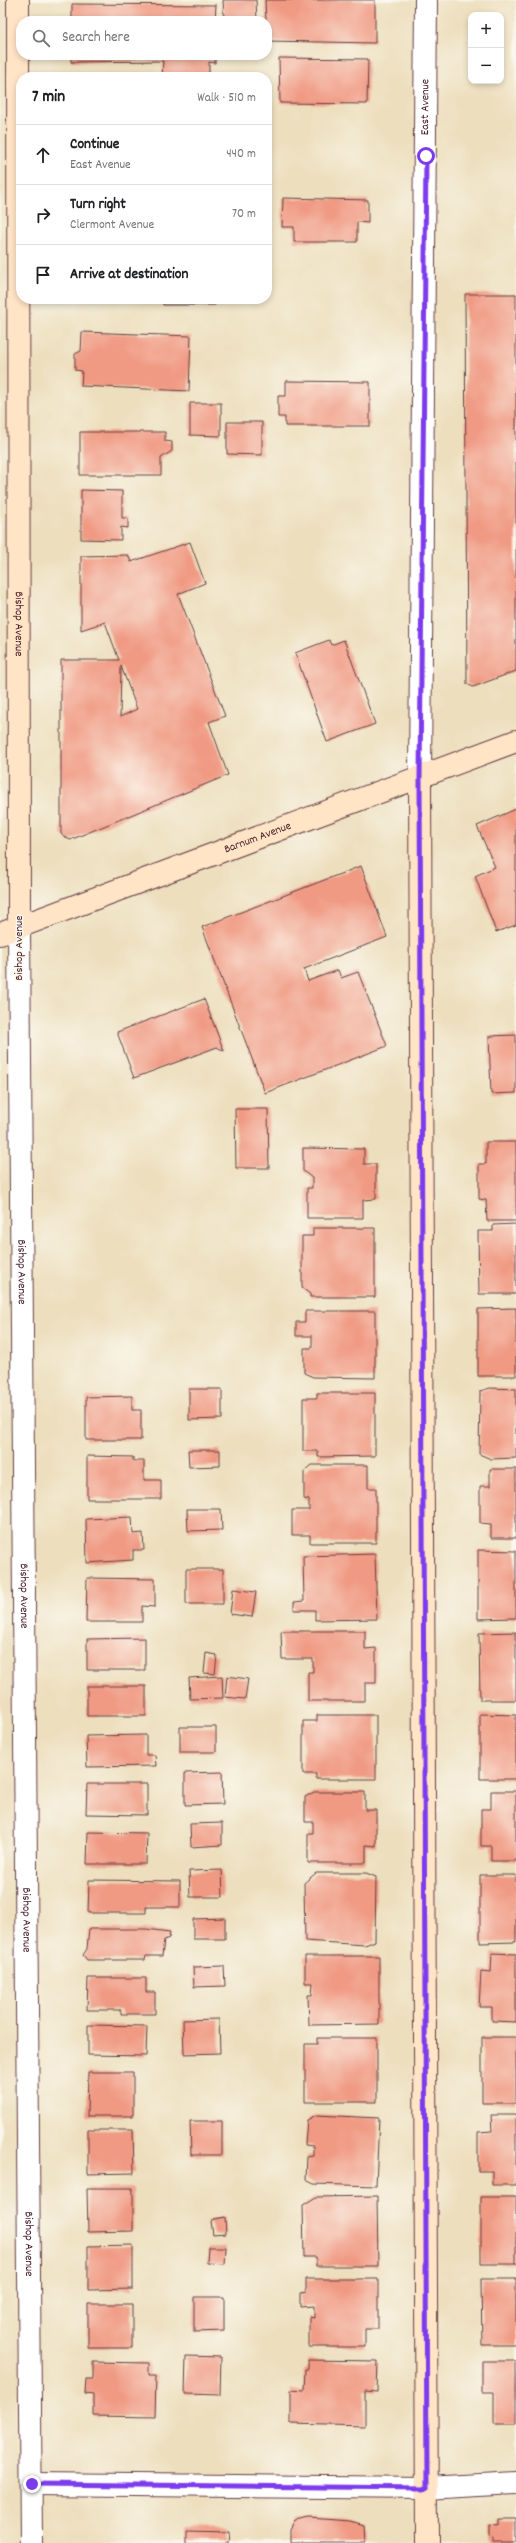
<!DOCTYPE html>
<meta charset="utf-8">
<style>
:root{--surface:#fff;--page:#f6f6f6;--text:#202124;--muted:#757577;--line:#e0e0e0}
body{margin:0;font-family:Dekko,sans-serif;background:var(--page);color:var(--text)}
.controls{position:absolute;right:12px;top:12px;display:grid;overflow:hidden;border-radius:8px;box-shadow:0 2px 6px #0003}
.controls button{width:36px;height:36px;display:grid;place-items:center;padding:0;border:0;border-bottom:1px solid var(--line);background:var(--surface);color:var(--text);font:20px sans-serif}
.stop{position:absolute;width:12px;height:12px;margin:-9px;border:3px solid #7c3aed;border-radius:50%;background:#fff}
.stop.end{background:#7c3aed;border-color:#fff;box-shadow:0 1px 4px #0008}
.list{margin:0;padding:0;list-style:none}
h2{display:flex;justify-content:space-between;align-items:center;height:52px;margin:0;padding:0 16px;font-size:17px}
h2 small{font-size:13px;font-weight:400;color:var(--muted)}
.list li{display:grid;grid-template-columns:26px 1fr auto;gap:12px;align-items:center;box-sizing:border-box;height:60px;padding:0 16px;border-top:1px solid var(--line)}
.list b{display:block;font-size:15px;white-space:nowrap}
.list p{margin:0;font-size:13px;white-space:nowrap;color:var(--muted)}
.list em{font-size:13px;font-style:normal;color:var(--muted)}
.icon{flex:none;width:22px;height:22px;fill:none;stroke:currentColor;stroke-width:2;stroke-linecap:round;stroke-linejoin:round}
.map{position:relative;flex:none;width:516px;height:2543px;overflow:hidden}
.search{position:absolute;background:var(--surface);box-shadow:0 2px 6px #0003;left:16px;top:16px;width:256px;height:44px;display:flex;align-items:center;gap:10px;box-sizing:border-box;padding:0 14px;border-radius:16px;color:var(--muted);font-size:15px}
.panel{position:absolute;background:var(--surface);box-shadow:0 2px 6px #0003;left:16px;top:72px;width:256px;height:232px;border-radius:16px}
.map>svg:first-child{display:block}
</style>
<div class="map">
<svg width="516" height="2543" viewBox="0 0 516 2543">
<rect width="100%" height="100%" fill="#fbf7ec"/>
<filter id="ink" filterUnits="userSpaceOnUse"><feTurbulence type="fractalNoise" baseFrequency=".025" numOctaves="2"/><feDisplacementMap in="SourceGraphic" scale="8" xChannelSelector="R" yChannelSelector="G"/><feConvolveMatrix kernelMatrix="1 2 1 2 8 2 1 2 1" color-interpolation-filters="sRGB"/></filter>
<filter id="wash" filterUnits="userSpaceOnUse"><feTurbulence type="fractalNoise" baseFrequency=".012" numOctaves="4" result="noise"/><feDisplacementMap in="SourceGraphic" scale="16" xChannelSelector="R" yChannelSelector="G"/><feGaussianBlur stdDeviation="0.9" result="paint"/><feColorMatrix in="noise" values="0 0 0 0 0 0 0 0 0 0 0 0 0 0 0 0 0 1.4 0 .05"/><feComposite in="paint" operator="in"/></filter>
<g filter="url(#wash)">
<rect width="100%" height="100%" fill="#eddfbe"/>
<g id="blocks">
<path fill="#f09a83" fill-rule="evenodd" d="M 223,0 L 256,0 L 257,21 L 224,21 Z
M 265,0 L 375,0 L 375,43 L 267,41 Z
M 72,4 L 216,5 L 215,21 L 72,21 Z
M 71,55 L 215,55 L 215,63 L 209,62 L 209,77 L 162,77 L 163,61 L 71,62 Z
M 279,58 L 368,59 L 367,104 L 280,103 Z
M 283,198 L 368,200 L 368,223 L 357,222 L 357,242 L 294,242 L 294,227 L 282,227 Z
M 465,294 L 516,294 L 516,671 L 473,687 L 467,684 Z
M 163,299 L 216,299 L 215,305 L 163,305 Z
M 82,332 L 191,336 L 189,391 L 81,386 L 82,371 L 75,370 L 75,354 L 81,351 Z
M 286,381 L 370,382 L 370,426 L 285,426 L 285,417 L 278,417 L 278,396 L 286,396 Z
M 190,403 L 221,403 L 221,436 L 190,435 Z
M 227,422 L 262,422 L 262,455 L 227,454 Z
M 80,432 L 165,432 L 165,441 L 172,442 L 172,451 L 161,458 L 161,475 L 80,475 Z
M 81,490 L 122,491 L 122,518 L 128,518 L 128,528 L 121,527 L 121,540 L 81,539 Z
M 190,542 L 205,583 L 178,594 L 225,716 L 209,722 L 228,775 L 70,840 L 61,834 L 61,660 L 119,660 L 105,622 L 81,630 L 81,556 L 128,555 L 131,562 ZM 121,666 L 137,709 L 120,717 Z
M 329,640 L 331,645 L 344,640 L 375,724 L 327,742 L 295,653 Z
M 516,809 L 516,925 L 496,932 L 475,876 L 495,867 L 477,826 Z
M 361,866 L 387,937 L 304,969 L 308,981 L 338,970 L 341,978 L 358,972 L 387,1046 L 265,1093 L 202,927 Z
M 204,999 L 224,1051 L 217,1047 L 134,1078 L 117,1032 Z
M 516,1035 L 516,1093 L 491,1094 L 489,1036 Z
M 235,1109 L 268,1109 L 269,1168 L 236,1168 Z
M 486,1142 L 516,1142 L 516,1221 L 487,1221 L 486,1200 L 479,1199 L 479,1164 L 486,1164 Z
M 303,1148 L 364,1149 L 364,1164 L 376,1164 L 376,1199 L 363,1200 L 363,1218 L 307,1218 L 307,1188 L 312,1188 L 312,1178 L 303,1171 Z
M 516,1224 L 516,1294 L 479,1294 L 478,1231 L 493,1231 L 493,1225 Z
M 313,1228 L 375,1228 L 375,1297 L 310,1297 L 310,1294 L 302,1288 L 302,1236 L 313,1236 Z
M 516,1308 L 516,1376 L 478,1376 L 478,1309 Z
M 305,1311 L 375,1311 L 375,1378 L 313,1377 L 304,1373 L 304,1348 L 312,1348 L 312,1336 L 296,1336 L 296,1322 L 305,1322 Z
M 490,1388 L 516,1389 L 516,1458 L 491,1459 L 479,1454 L 480,1391 Z
M 189,1389 L 222,1389 L 222,1419 L 189,1420 Z
M 317,1393 L 375,1393 L 375,1456 L 318,1457 L 318,1451 L 303,1451 L 303,1398 L 317,1398 Z
M 132,1396 L 132,1410 L 141,1410 L 141,1440 L 86,1440 L 86,1397 Z
M 188,1450 L 220,1450 L 220,1466 L 189,1467 Z
M 87,1456 L 133,1457 L 133,1461 L 144,1461 L 144,1480 L 161,1480 L 161,1499 L 87,1499 Z
M 312,1465 L 368,1465 L 368,1488 L 376,1488 L 376,1543 L 310,1543 L 310,1535 L 292,1535 L 292,1510 L 309,1510 L 309,1500 L 304,1499 L 304,1472 Z
M 490,1469 L 516,1469 L 516,1538 L 491,1538 L 491,1524 L 480,1523 L 480,1486 L 490,1486 Z
M 187,1509 L 221,1509 L 222,1530 L 188,1531 Z
M 132,1517 L 133,1534 L 143,1533 L 144,1550 L 133,1550 L 133,1560 L 87,1563 L 86,1519 Z
M 478,1550 L 516,1551 L 516,1618 L 478,1619 Z
M 375,1554 L 377,1619 L 315,1620 L 315,1610 L 294,1610 L 294,1602 L 304,1601 L 303,1556 Z
M 186,1569 L 223,1569 L 223,1604 L 186,1604 Z
M 87,1578 L 155,1579 L 155,1607 L 142,1606 L 142,1622 L 86,1622 Z
M 233,1589 L 256,1592 L 252,1617 L 230,1614 Z
M 281,1631 L 365,1631 L 365,1649 L 376,1648 L 376,1683 L 365,1683 L 365,1701 L 308,1701 L 308,1672 L 313,1672 L 313,1659 L 282,1659 Z
M 516,1632 L 516,1700 L 480,1700 L 479,1633 Z
M 145,1638 L 145,1670 L 87,1670 L 87,1639 Z
M 206,1653 L 217,1655 L 215,1674 L 204,1673 Z
M 222,1676 L 223,1698 L 190,1699 L 189,1678 Z
M 227,1676 L 248,1679 L 245,1699 L 225,1697 Z
M 87,1686 L 146,1686 L 146,1716 L 87,1716 Z
M 480,1714 L 516,1715 L 516,1779 L 480,1779 Z
M 317,1715 L 376,1715 L 376,1779 L 316,1779 L 316,1774 L 303,1774 L 303,1721 L 317,1721 Z
M 180,1727 L 216,1727 L 216,1752 L 180,1752 Z
M 146,1735 L 146,1755 L 155,1755 L 156,1766 L 87,1767 L 86,1736 Z
M 222,1772 L 223,1804 L 185,1805 L 185,1773 Z
M 87,1784 L 147,1784 L 147,1815 L 86,1814 Z
M 491,1791 L 516,1791 L 516,1861 L 491,1861 L 491,1846 L 481,1846 L 481,1809 L 491,1809 Z
M 314,1792 L 365,1792 L 365,1810 L 376,1810 L 376,1846 L 366,1845 L 366,1863 L 308,1863 L 308,1833 L 313,1833 L 313,1822 L 305,1822 L 305,1797 Z
M 222,1823 L 222,1845 L 191,1847 L 190,1824 Z
M 88,1832 L 147,1833 L 146,1864 L 87,1864 Z
M 222,1870 L 223,1897 L 190,1897 L 189,1871 Z
M 316,1873 L 366,1873 L 376,1877 L 375,1941 L 365,1945 L 305,1941 L 304,1883 Z
M 480,1875 L 516,1875 L 516,1942 L 480,1943 Z
M 89,1880 L 180,1881 L 180,1907 L 146,1907 L 146,1913 L 88,1913 Z
M 225,1918 L 225,1939 L 193,1939 L 193,1919 Z
M 89,1929 L 146,1929 L 170,1932 L 169,1938 L 164,1940 L 162,1956 L 146,1956 L 145,1960 L 87,1960 L 83,1955 L 87,1949 Z
M 492,1953 L 516,1954 L 516,2022 L 492,2021 L 492,2007 L 479,2007 L 481,1971 L 491,1972 Z
M 305,1956 L 379,1956 L 379,2024 L 309,2025 L 308,1995 L 312,1995 L 313,1983 L 305,1983 Z
M 224,1966 L 225,1986 L 194,1987 L 193,1967 Z
M 88,1978 L 146,1978 L 146,1992 L 155,1992 L 155,2014 L 121,2014 L 121,2010 L 87,2010 Z
M 219,2019 L 220,2053 L 184,2054 L 183,2020 Z
M 88,2025 L 147,2026 L 146,2056 L 88,2055 Z
M 482,2037 L 516,2037 L 516,2103 L 482,2103 Z
M 317,2038 L 377,2038 L 377,2102 L 305,2102 L 305,2044 L 317,2044 Z
M 88,2072 L 133,2072 L 133,2116 L 87,2116 Z
M 316,2115 L 379,2118 L 376,2186 L 314,2184 L 306,2180 L 307,2156 L 313,2155 L 313,2146 L 305,2145 L 307,2120 Z
M 491,2115 L 516,2115 L 516,2185 L 492,2185 L 492,2171 L 478,2171 L 478,2132 L 492,2131 Z
M 190,2121 L 222,2121 L 222,2155 L 191,2155 Z
M 88,2130 L 133,2130 L 134,2173 L 88,2174 Z
M 87,2188 L 133,2188 L 133,2231 L 88,2232 Z
M 377,2196 L 378,2266 L 316,2266 L 316,2257 L 304,2257 L 303,2205 L 316,2197 Z
M 481,2197 L 516,2197 L 516,2264 L 481,2264 Z
M 225,2217 L 226,2234 L 213,2235 L 211,2221 L 214,2219 Z
M 133,2245 L 133,2289 L 88,2290 L 88,2246 Z
M 208,2247 L 226,2247 L 225,2264 L 207,2263 Z
M 306,2279 L 378,2279 L 378,2329 L 365,2329 L 365,2347 L 309,2347 L 309,2317 L 314,2318 L 314,2306 L 300,2307 L 300,2293 L 306,2292 Z
M 481,2279 L 516,2279 L 516,2345 L 482,2345 Z
M 194,2297 L 224,2297 L 224,2331 L 194,2332 Z
M 88,2304 L 132,2304 L 132,2348 L 88,2348 Z
M 186,2356 L 221,2357 L 220,2395 L 185,2394 Z
M 308,2360 L 378,2361 L 377,2392 L 365,2391 L 365,2426 L 291,2424 L 291,2390 L 304,2391 L 305,2369 L 308,2369 Z
M 482,2361 L 516,2361 L 516,2424 L 494,2424 L 494,2392 L 482,2392 Z
M 93,2362 L 149,2363 L 149,2375 L 156,2375 L 155,2417 L 93,2416 L 93,2394 L 85,2393 L 86,2379 L 93,2379 Z
M 309,2518 L 351,2521 L 364,2525 L 365,2543 L 290,2543 L 290,2530 L 295,2521 Z
M 498,2519 L 516,2519 L 516,2543 L 492,2543 L 492,2538 L 489,2537 L 489,2524 L 498,2525 Z
M 186,2530 L 229,2531 L 228,2543 L 186,2543 Z"/>
</g>
</g>
<g filter="url(#ink)">
<use href="#blocks" fill-opacity="0" stroke="#623c41" stroke-width="1"/>
<g fill="none" stroke-linecap="round" stroke-linejoin="round">
<defs>
<g id="street">
<path id="s1" d="M 420,778 L 426,0"/>
<path id="s2" d="M 19,927 L 31,2543"/>
<path d="M 32,2484 L 427,2488 L 516,2483"/>
</g>
<g id="secondary">
<path id="s3" d="M 18,0 L 19,927"/>
<path d="M 420,778 L 427,2543"/>
<path id="s4" d="M 0,934 L 516,741"/>
</g>
</defs>
<use href="#street" stroke="#623c41" stroke-width="24"/>
<use href="#secondary" stroke="#623c41" stroke-width="24"/>
<use href="#street" stroke="#fff" stroke-width="22"/>
<use href="#secondary" stroke="#ffe4c6" stroke-width="22"/>
</g>
</g>
<g fill="none" stroke-linecap="round" stroke-linejoin="round" filter="url(#ink)">
<path stroke="#7c3aed" stroke-width="5" d="M 32,2484 L 427,2488 L 420,778 L 426,156"/>
</g>
<g text-anchor="middle" dominant-baseline="central" stroke-width="3" stroke-linejoin="round" paint-order="stroke">
<g font-size="12" fill="#4a1f2b" stroke="#fbf7ec">
<text stroke="none"><textPath href="#s1" startOffset="671">East Avenue</textPath></text>
<text stroke="none"><textPath href="#s3" startOffset="624">Bishop Avenue</textPath></text>
<text stroke="none"><textPath href="#s4" startOffset="275">Barnum Avenue</textPath></text>
<text transform="translate(19 948) rotate(-90)">Bishop Avenue</text>
<text stroke="none"><textPath href="#s2" startOffset="345">Bishop Avenue</textPath></text>
<text stroke="none"><textPath href="#s2" startOffset="669">Bishop Avenue</textPath></text>
<text stroke="none"><textPath href="#s2" startOffset="993">Bishop Avenue</textPath></text>
<text stroke="none"><textPath href="#s2" startOffset="1317">Bishop Avenue</textPath></text>
</g>
</g>
</svg>
<div class="controls">
<button>+</button>
<button>−</button>
</div>
<div class="stop" style="left:426px;top:156px"></div>
<div class="stop end" style="left:32px;top:2484px"></div>
<div class="search"><svg class="icon" aria-label="search" viewBox="0 0 24 24"><circle cx="10" cy="10" r="6"/><path d="M15 15l6 6"/></svg>Search here</div>
<section class="panel">
<h2>7 min<small>Walk · 510 m</small></h2>
<ul class="list">
<li><svg class="icon" aria-label="ahead" viewBox="0 0 24 24"><path d="M12 20V5M6 11l6-6 6 6"/></svg><div><b>Continue</b><p>East Avenue</p></div><em>440 m</em></li>
<li><svg class="icon" aria-label="right" viewBox="0 0 24 24"><path d="M7 20v-9h11M14 6l5 5-5 5"/></svg><div><b>Turn right</b><p>Clermont Avenue</p></div><em>70 m</em></li>
<li><svg class="icon" aria-label="arrive" viewBox="0 0 24 24"><path d="M6 21V4h12l-3 4 3 4H6"/></svg><div><b>Arrive at destination</b></div></li>
</ul>
</section>
</div>
